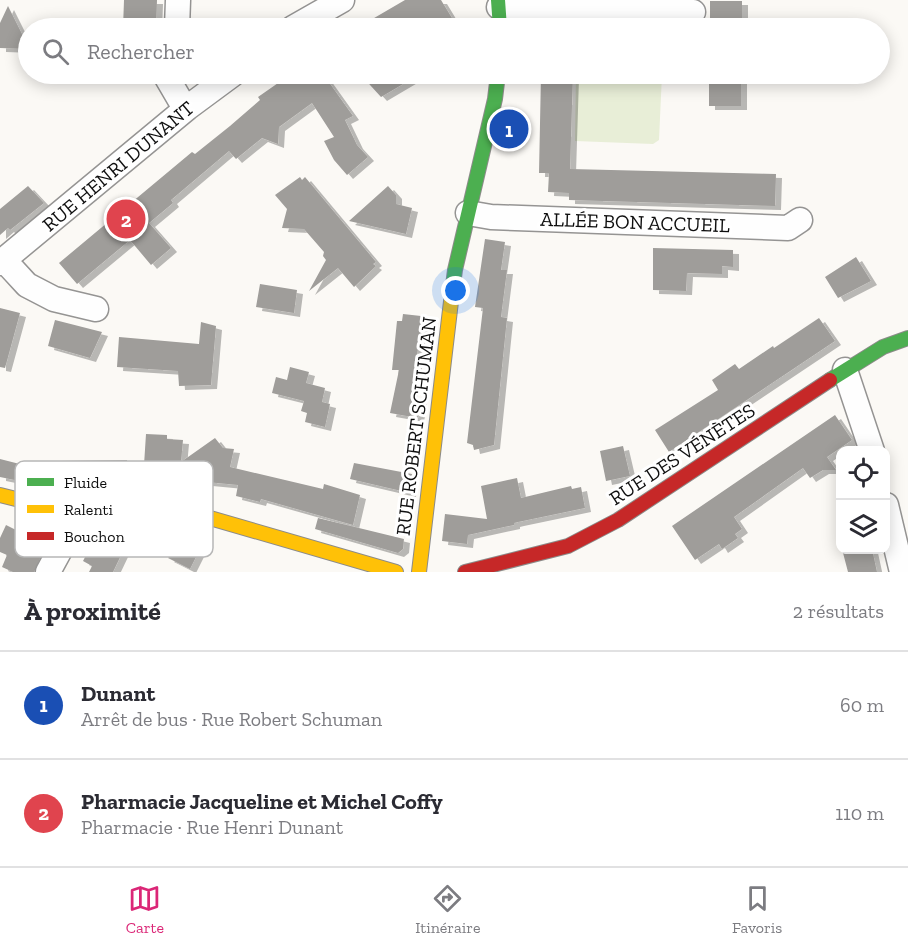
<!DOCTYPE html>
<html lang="fr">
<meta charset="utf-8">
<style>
:root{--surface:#fff;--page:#f2f2f3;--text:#2b2b33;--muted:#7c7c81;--line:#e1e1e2;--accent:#db2777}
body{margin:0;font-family:"Zilla Slab",serif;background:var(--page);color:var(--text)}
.controls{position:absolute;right:18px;bottom:18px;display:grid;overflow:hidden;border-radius:12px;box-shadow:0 3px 15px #0003}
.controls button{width:54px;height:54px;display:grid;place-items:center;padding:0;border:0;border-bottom:2px solid var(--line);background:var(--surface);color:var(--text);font:30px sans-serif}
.you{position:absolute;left:456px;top:291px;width:21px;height:21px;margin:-15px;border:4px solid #fff;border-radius:50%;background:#1a73e8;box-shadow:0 0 0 9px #1a73e833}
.badge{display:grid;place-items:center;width:39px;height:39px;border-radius:50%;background:var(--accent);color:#fff;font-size:20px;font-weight:700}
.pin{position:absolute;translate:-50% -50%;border:3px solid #fff;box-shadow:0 2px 6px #0006}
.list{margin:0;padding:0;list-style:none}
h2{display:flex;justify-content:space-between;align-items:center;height:78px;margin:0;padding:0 24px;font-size:26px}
h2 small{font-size:20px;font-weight:400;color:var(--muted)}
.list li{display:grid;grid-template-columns:39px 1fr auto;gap:18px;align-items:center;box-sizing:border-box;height:108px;padding:0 24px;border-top:2px solid var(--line)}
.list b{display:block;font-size:22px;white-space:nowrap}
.list p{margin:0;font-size:20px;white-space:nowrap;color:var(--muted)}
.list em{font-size:20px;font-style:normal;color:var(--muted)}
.icon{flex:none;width:33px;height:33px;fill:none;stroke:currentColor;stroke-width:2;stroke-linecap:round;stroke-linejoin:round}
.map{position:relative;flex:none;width:908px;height:572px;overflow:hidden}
.search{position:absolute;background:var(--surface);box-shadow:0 3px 15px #0003;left:18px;right:18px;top:18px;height:66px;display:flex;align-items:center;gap:15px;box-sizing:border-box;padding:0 21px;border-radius:33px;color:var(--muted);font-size:22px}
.sheet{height:294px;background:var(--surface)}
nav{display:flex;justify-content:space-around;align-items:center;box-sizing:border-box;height:84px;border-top:2px solid var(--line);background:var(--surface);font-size:16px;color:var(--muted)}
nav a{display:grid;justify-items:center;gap:3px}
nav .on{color:var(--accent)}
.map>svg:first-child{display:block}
</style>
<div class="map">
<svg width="908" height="572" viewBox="0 0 908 572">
<defs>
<filter id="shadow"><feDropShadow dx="6" dy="4" stdDeviation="0" flood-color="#0004"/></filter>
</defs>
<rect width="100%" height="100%" fill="#fbf9f5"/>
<path fill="#e8eed7" d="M 576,74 L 662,74 L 659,140 L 653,144 L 575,141 Z"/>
<path fill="#9f9d9a" filter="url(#shadow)" d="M 124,0 L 157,0 L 156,28 L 123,28 Z
M 405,0 L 441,0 L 458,28 L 357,28 Z
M 710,1 L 742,1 L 742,28 L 710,28 Z
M 8,6 L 28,46 L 28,49 L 0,48 L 0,23 Z
M 291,74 L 323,74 L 353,116 L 345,120 L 357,145 L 368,157 L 347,175 L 334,160 L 324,141 L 334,137 L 312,103 L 279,127 L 278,144 L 262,138 L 236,159 L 229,151 L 171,200 L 173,203 L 149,223 L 171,248 L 151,265 L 130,240 L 77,284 L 59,263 L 192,152 L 195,154 L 230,126 L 260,100 L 258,97 Z
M 360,74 L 420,74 L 381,97 Z
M 541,74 L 573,74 L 570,169 L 776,174 L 775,206 L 569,200 L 569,193 L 548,192 L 549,173 L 539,173 Z
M 709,74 L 741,74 L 741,106 L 709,106 Z
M 300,177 L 302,180 L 305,177 L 376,262 L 373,264 L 376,266 L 354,287 L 338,268 L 309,291 L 326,260 L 323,256 L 324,252 L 304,229 L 282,228 L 287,209 L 275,195 Z
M 28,186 L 44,203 L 10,230 L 8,228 L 0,235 L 0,209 Z
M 388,186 L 396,195 L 396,204 L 412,208 L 406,234 L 349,221 Z
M 485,239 L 505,242 L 501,270 L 507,270 L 501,317 L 507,318 L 494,445 L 474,450 L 473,445 L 467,443 L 483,308 L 475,307 Z
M 653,248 L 733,250 L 733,267 L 722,266 L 722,274 L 687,273 L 686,291 L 653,290 Z
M 856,257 L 871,281 L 838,298 L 825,277 Z
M 260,284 L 297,290 L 294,313 L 256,307 Z
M 0,308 L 20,313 L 5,368 L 0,367 Z
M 403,314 L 430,317 L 428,335 L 420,334 L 411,398 L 421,400 L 418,418 L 390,413 L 399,370 L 392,370 L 397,321 L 402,321 Z
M 819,318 L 835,341 L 669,452 L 655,430 L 718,390 L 712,380 L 735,364 L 739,369 L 773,346 L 774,348 Z
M 55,320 L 102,332 L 90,358 L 48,346 Z
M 201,322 L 216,326 L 211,385 L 179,386 L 178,371 L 117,367 L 119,337 L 199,344 Z
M 290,367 L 309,372 L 306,383 L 325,388 L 322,402 L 330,404 L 325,427 L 305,422 L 307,413 L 301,411 L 304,401 L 272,393 L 276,377 L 287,380 Z
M 835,415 L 852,440 L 827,457 L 836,470 L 823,470 L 810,478 L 803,468 L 734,517 L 742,529 L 735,534 L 738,538 L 722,549 L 719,544 L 695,560 L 672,526 Z
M 146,434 L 167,435 L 167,439 L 183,440 L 181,462 L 215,438 L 223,448 L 234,449 L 230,467 L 323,489 L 324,484 L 360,495 L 353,525 L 261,499 L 260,502 L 236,496 L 238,485 L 196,481 L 198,467 L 144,465 Z
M 623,446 L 630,476 L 606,481 L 600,451 Z
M 0,459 L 59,474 L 59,461 L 127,460 L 129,484 L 77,487 L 39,485 L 0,477 Z
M 354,463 L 412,474 L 410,493 L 350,479 Z
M 517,478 L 521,498 L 571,486 L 572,489 L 581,487 L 585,508 L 518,522 L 514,523 L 514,525 L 468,535 L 467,544 L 442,541 L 445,514 L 487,519 L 481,486 Z
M 318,518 L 404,539 L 405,528 L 403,549 L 398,553 L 315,529 Z
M 145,522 L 177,528 L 176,531 L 202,545 L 190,569 L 168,558 L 170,556 L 146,543 Z
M 6,525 L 46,545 L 34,572 L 13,572 L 2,567 L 7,555 L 0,552 L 0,538 Z
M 96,536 L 123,551 L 113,572 L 89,572 L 92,566 L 83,561 Z
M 842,549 L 872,549 L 877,572 L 848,572 Z"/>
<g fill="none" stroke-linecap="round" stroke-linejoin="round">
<defs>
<path id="street" d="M 499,7 L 693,12
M 177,28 L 178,0
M 293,28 L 342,0
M 167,74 L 166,76 L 180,100 L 187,108
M 468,213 L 491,217 L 788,228 L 800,220
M 4,260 L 27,285 L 54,299 L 96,309
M 0,263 L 187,108 L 233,74
M 845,370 L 872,451
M 886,505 L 902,572
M 48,572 L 73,526 L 77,506"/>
<path id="fast" d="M 498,0 L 500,28
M 452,293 L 455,270 L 495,99 L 498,74
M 830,380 L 883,347 L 908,338"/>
<path id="slow" d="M 0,495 L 36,504 L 77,506 L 133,503 L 153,504 L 179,509 L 396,572
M 419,572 L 452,293"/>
<path id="jam" d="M 465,572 L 568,546 L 618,520 L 830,380"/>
</defs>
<use href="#street" stroke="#959493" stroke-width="27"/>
<use href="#fast" stroke="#8c8b89" stroke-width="16"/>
<use href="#slow" stroke="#8c8b89" stroke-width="16"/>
<use href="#jam" stroke="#8c8b89" stroke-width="16"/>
<use href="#street" stroke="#fefefe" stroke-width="24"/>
<use href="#fast" stroke="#4caf50" stroke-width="14"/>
<use href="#slow" stroke="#ffc107" stroke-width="14"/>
<use href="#jam" stroke="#c62828" stroke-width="14"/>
</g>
<g text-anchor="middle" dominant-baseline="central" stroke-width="6" stroke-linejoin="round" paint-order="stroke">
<g font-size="20" fill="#0f0f0f" stroke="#fff">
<text transform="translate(118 166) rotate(-40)">RUE HENRI DUNANT</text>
<text transform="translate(635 222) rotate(2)">ALLÉE BON ACCUEIL</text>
<text transform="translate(416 426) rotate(-83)">RUE ROBERT SCHUMAN</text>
<text transform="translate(682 454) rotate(-33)">RUE DES VÉNÈTES</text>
</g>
</g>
<rect x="15" y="461" width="198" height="96" rx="9" fill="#fff" stroke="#b7b7b7" stroke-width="1.5"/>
<rect x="27" y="478" width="27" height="8" fill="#4caf50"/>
<rect x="27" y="505" width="27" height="8" fill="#ffc107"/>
<rect x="27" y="532" width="27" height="8" fill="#c62828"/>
<g font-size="16" fill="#0f0f0f">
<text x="64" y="488">Fluide</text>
<text x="64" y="515">Ralenti</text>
<text x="64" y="542">Bouchon</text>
</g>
</svg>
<div class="controls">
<button><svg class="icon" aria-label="locate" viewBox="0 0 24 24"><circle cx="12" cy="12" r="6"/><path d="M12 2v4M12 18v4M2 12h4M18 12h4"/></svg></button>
<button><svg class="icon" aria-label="layers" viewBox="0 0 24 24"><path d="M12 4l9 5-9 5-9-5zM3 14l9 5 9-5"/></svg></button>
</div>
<div class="you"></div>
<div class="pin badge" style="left:509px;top:129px;background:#1a4fb4">1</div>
<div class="pin badge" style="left:126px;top:219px;background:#e0444e">2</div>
<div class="search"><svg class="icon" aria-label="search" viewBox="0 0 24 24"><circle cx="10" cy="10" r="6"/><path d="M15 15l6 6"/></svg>Rechercher</div>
</div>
<section class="sheet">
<h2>À proximité<small>2 résultats</small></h2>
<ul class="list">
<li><span class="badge" style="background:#1a4fb4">1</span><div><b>Dunant</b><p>Arrêt de bus · Rue Robert Schuman</p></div><em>60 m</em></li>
<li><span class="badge" style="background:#e0444e">2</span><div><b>Pharmacie Jacqueline et Michel Coffy</b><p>Pharmacie · Rue Henri Dunant</p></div><em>110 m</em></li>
</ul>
</section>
<nav>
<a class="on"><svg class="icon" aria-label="map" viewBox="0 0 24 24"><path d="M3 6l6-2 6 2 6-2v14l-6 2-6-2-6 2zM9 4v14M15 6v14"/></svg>Carte</a>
<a><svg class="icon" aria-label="directions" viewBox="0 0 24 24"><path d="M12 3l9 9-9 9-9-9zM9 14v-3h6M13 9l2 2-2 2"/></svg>Itinéraire</a>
<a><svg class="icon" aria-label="saved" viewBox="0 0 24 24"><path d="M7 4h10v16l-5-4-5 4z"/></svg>Favoris</a>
</nav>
